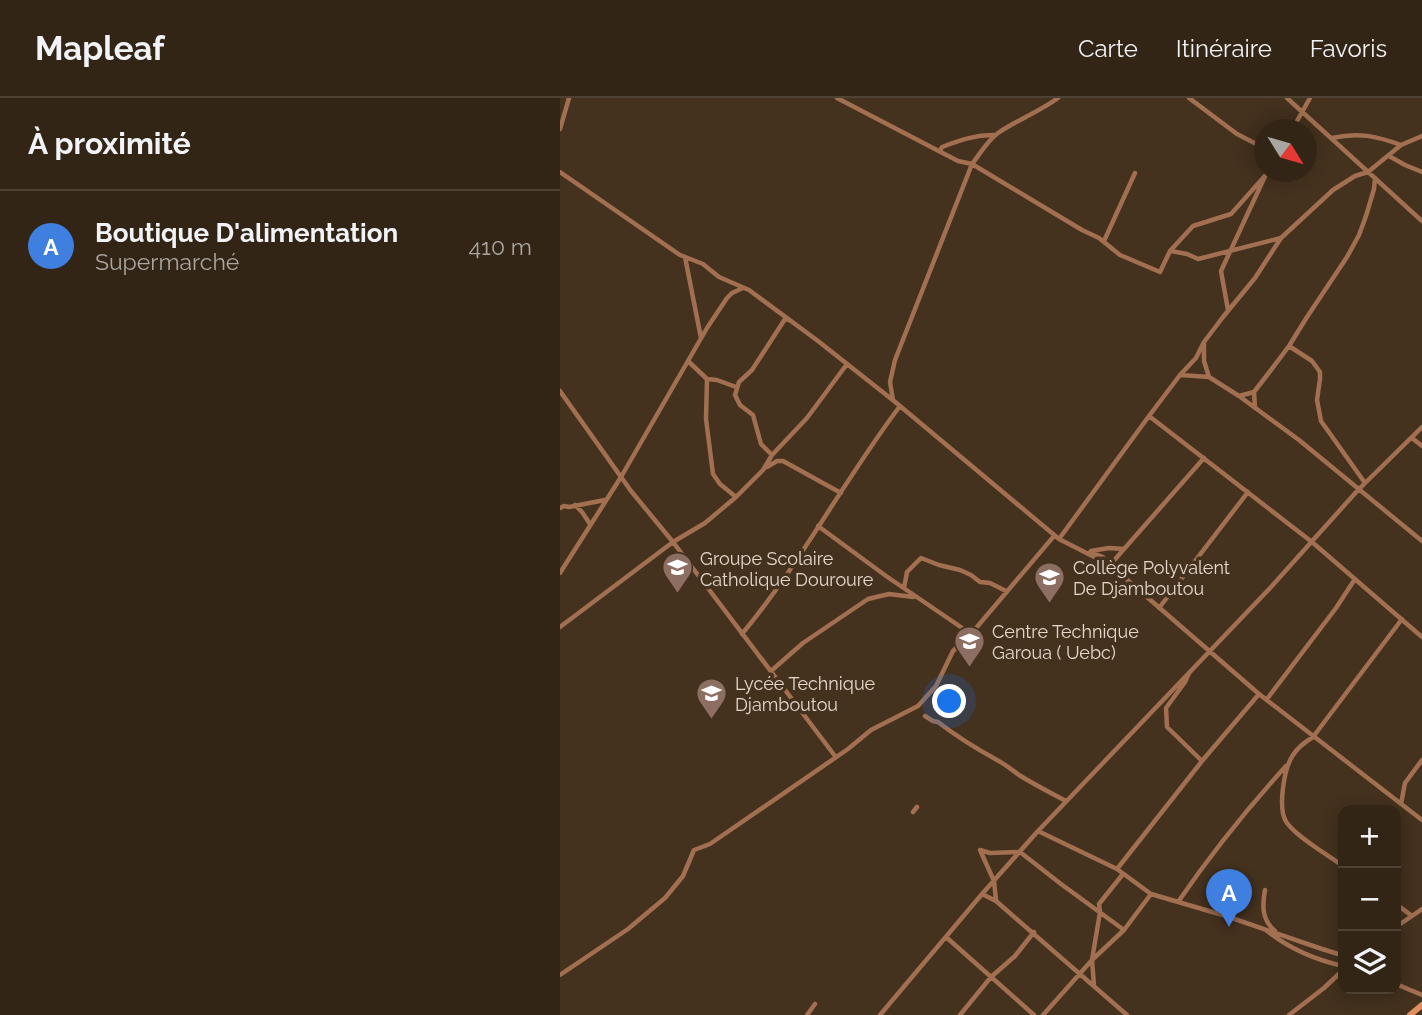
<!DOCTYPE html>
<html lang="fr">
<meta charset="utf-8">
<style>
:root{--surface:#332516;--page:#3b2d1f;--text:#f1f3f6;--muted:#a9a5a1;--line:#4e4235;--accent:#52ccd6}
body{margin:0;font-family:Raleway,sans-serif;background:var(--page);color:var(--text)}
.controls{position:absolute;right:21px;bottom:21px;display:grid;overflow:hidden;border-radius:14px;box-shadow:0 4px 18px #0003}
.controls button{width:63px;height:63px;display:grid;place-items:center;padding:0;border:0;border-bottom:2px solid var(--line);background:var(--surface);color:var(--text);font:35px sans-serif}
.compass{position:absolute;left:694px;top:21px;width:63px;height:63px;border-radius:50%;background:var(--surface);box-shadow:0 4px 18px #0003;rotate:127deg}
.you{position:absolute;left:390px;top:604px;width:24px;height:24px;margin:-18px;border:5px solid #fff;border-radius:50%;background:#1a73e8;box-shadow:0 0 0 10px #1a73e833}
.badge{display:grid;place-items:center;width:46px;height:46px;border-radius:50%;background:var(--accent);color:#fff;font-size:23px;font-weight:700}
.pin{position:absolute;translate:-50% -58px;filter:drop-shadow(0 2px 4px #0008)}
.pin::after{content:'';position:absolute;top:37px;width:24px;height:21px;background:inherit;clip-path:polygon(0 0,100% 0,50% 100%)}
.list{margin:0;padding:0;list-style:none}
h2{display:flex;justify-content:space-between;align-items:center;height:91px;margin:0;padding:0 28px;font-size:30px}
h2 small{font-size:23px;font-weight:400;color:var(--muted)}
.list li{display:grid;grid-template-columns:46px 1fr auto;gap:21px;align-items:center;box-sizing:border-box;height:112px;padding:0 28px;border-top:2px solid var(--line)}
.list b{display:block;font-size:26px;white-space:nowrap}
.list p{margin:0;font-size:23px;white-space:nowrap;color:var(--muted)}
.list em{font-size:23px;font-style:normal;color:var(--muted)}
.icon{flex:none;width:38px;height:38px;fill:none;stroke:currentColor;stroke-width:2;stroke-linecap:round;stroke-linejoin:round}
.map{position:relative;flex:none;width:862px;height:917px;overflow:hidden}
header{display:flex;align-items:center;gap:42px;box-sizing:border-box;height:98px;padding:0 35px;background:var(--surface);border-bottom:2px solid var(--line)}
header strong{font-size:33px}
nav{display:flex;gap:38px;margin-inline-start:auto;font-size:24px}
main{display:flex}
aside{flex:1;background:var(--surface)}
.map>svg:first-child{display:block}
</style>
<header>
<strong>Mapleaf</strong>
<nav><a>Carte</a><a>Itinéraire</a><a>Favoris</a></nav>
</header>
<main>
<aside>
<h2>À proximité<small></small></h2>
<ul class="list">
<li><span class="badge" style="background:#3f7fe0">A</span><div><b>Boutique D'alimentation</b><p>Supermarché</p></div><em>410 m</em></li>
</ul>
</aside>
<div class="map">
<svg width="862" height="917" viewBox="0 0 862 917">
<rect width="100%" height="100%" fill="#44311e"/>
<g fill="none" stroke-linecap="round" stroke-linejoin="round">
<path stroke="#a27051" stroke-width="4.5" d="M 277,0 L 398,63 L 412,66 L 522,132 L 539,140 L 560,157 L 600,174 L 610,153 L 633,128 L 671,116 L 704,79
M 629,0 L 677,36 L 704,50
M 727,0 L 862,123
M 0,31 L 9,0
M 732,32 L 750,0
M 772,40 C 799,34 816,38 841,47 L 862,38
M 380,53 L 382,49 C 400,42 415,37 434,37
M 829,58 L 845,67 L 862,74
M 0,74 L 120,157 L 143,166 L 159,179 L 189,192 L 258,243 L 334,303 L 499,441 L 550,467 L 699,596 L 862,722
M 544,143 L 575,75
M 611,153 L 627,156 L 638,161 L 721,140
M 125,159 L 141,240
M 668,212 L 661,173 L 707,74
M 644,245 L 644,263 L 649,279
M 729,248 L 752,263 L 760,274 L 760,281 L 757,302 L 761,323 L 805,385
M 128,263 L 147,281 L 157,282 L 176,289
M 621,277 L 649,279 L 679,298 L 739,342 L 862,443
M 147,281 L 146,321 L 153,376 L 160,386 L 176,399
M 0,293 L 71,393 L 113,444 L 275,658
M 694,294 L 695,310
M 679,298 L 694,294 L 711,272 L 729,248 L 747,219 L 787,159 L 799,137 L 806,118 L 814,91 L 815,80
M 333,302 L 330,284 L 335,262 L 412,66 C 420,56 427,43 438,35 C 457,22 479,14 498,0
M 589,318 L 752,444 L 862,539
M 852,340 L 862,348
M 212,357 L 201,346 L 193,317 L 180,307 L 175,297 L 179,284 L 192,272 L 225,221 L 229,222
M 207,369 L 217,363 L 223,363 L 281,395
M 15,407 L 22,414 L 30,426
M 0,410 L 4,408 L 9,409 L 45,402
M 258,428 L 326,478 L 411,536
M 499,441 L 589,318 L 620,277 L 636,260 L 644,244 L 663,219 L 695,180 L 721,140 L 773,92 L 795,78 L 808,74 L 841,47
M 531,453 L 549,450 L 564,451
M 530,454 L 543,459 L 546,463
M 550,467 L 644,360
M 0,475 L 61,379 L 147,230 L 167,200 L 172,195 L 183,190
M 344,490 L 347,474 L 361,460 L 379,467 L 400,472 L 411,477 L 420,484 L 430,485 L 446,493
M 599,510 L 688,394
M 0,529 L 113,444 L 145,425 L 176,399 L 203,372 L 212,357 L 247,320 L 287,266
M 182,536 C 241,465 284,382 340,308
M 211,573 L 243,545 L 308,501 L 329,496 L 353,499
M 629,575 L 625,584 L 606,610 L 607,629 L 642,663
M 707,601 L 776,510 L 795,481
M 365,618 L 373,623 L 378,624 C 396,638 417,651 437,662 C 445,666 452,672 459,677 C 475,687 491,695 506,703
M 841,706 L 845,685 L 862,662
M 353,714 L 357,709
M 478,733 L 557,771 L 591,796 L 666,818 L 759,850 L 778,856 L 783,856
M 420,752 L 430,755 L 460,754 L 501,786 L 564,832
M 420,752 L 434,783 L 436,802
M 783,768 C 768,757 738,740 727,725 C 717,712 724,670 733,657 C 738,649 745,644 753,639 L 842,521
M 557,771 L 642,663 L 699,596
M 705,792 C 702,808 702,822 715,833
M 422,796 L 436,803 L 567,917
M 618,804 C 651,756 687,711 726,668
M 836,806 L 852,818
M 836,829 L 862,811
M 706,832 C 728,850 756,862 783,868
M 386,839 L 474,917
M 0,877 L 68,831 L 105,800 L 123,778 L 134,752 L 150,746 L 288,651 L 311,632 L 358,608 L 376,588 L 393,553 L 411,536 L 494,438
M 836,886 L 862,897
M 534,887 L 532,862 L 540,814 L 539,806 L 563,776
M 247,917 L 255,906
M 320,917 L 422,796 L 478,733 L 711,489 L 798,392 L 862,329
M 400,917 L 431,879 L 455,858 L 474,834
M 483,917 L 532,862 L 564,832 L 591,796
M 729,917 L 764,890 L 783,872"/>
<path stroke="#df8f5d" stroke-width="6" d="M 850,917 L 862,907"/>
</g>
<defs>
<symbol id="school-pin" viewBox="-11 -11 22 30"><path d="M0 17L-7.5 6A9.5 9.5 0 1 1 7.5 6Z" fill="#8d6e63" stroke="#44311e"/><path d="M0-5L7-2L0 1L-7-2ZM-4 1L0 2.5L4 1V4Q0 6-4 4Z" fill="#fff"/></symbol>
<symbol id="university-pin" viewBox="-11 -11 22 30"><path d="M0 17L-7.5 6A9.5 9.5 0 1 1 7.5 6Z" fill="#8d6e63" stroke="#44311e"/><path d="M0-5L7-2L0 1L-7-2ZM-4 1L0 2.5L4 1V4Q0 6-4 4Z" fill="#fff"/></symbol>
</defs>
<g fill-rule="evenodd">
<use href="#school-pin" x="100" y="452" width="35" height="47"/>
<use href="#school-pin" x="472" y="462" width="35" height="47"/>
<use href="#university-pin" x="392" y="526" width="35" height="47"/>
<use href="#school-pin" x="134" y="578" width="35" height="47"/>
</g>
<g text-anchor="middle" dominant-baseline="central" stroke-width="7" stroke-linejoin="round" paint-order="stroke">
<g font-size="18" fill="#e4d7cc" stroke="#44311e" text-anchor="start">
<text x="140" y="460">Groupe Scolaire<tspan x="140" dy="21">Catholique Douroure</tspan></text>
<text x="513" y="469">Collège Polyvalent<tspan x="513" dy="21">De Djamboutou</tspan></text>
<text x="432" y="533">Centre Technique<tspan x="432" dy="21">Garoua ( Uebc)</tspan></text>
<text x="175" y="585">Lycée Technique<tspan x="175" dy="21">Djamboutou</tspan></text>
</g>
</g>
</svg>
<div class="controls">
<button>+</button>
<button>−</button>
<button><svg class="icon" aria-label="layers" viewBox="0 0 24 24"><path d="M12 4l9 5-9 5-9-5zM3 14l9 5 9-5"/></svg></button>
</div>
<svg class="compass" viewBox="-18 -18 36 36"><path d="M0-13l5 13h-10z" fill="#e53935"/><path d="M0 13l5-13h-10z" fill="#a9a5a1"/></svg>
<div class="you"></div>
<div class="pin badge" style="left:669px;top:829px;background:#3f7fe0">A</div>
</div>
</main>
